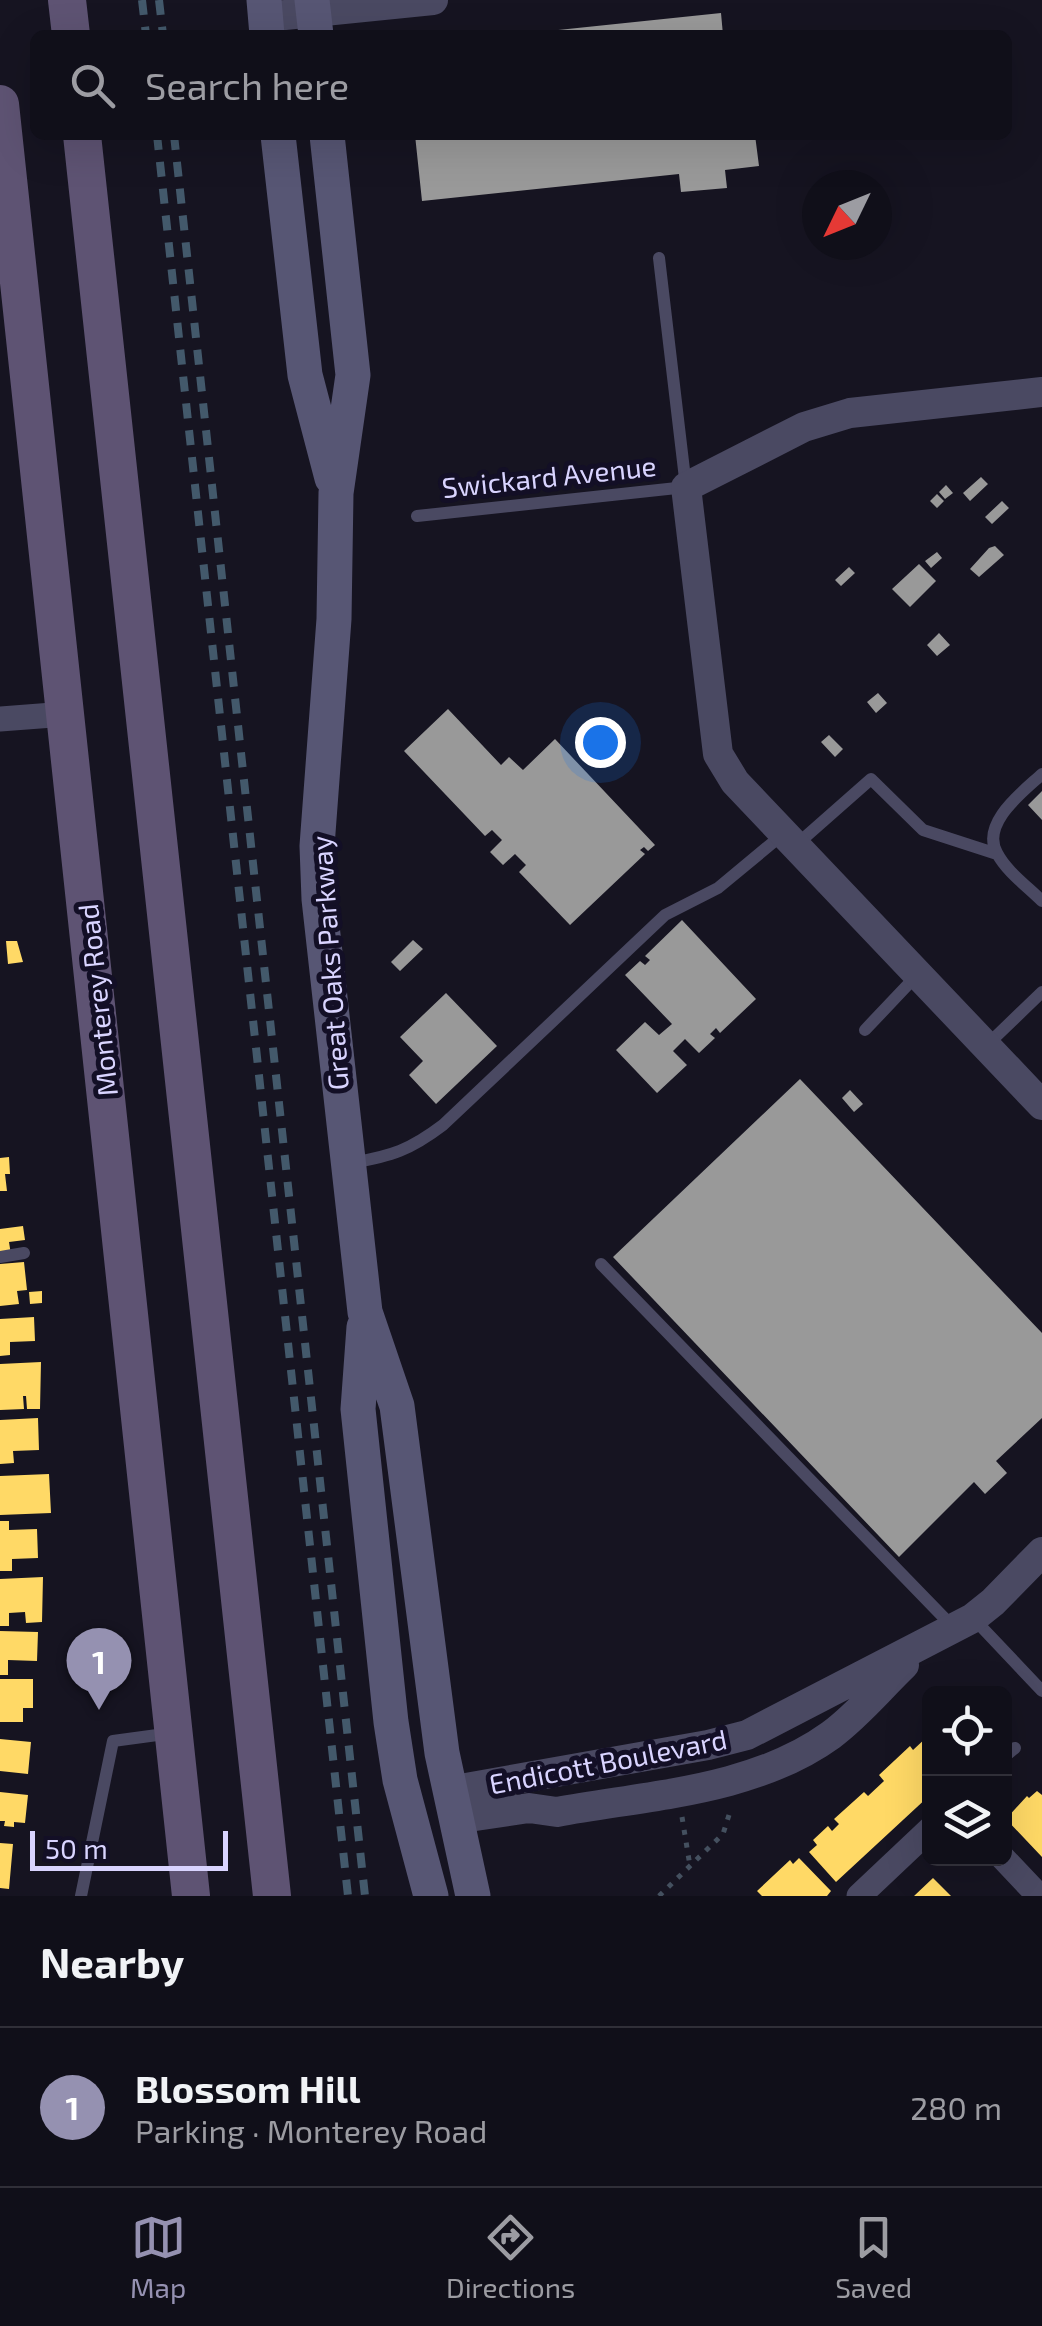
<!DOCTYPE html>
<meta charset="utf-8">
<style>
:root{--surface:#100f19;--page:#191822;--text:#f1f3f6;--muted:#9c9ca2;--line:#302f38;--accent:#9591b1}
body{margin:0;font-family:"Exo 2",sans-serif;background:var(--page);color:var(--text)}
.controls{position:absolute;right:30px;bottom:30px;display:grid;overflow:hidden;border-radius:15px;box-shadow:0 10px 40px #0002}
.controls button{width:90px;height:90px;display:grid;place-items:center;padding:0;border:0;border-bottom:2px solid var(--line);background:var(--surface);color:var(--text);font:50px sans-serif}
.compass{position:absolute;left:802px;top:170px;width:90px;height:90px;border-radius:50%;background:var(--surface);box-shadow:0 10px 40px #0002;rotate:227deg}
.scale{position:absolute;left:30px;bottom:25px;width:198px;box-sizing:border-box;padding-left:10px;border:5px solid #d9d4ff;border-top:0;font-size:28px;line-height:35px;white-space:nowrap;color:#d9d4ff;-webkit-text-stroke:8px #130f26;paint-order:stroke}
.you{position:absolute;left:600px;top:742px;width:35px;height:35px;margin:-25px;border:8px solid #fff;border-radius:50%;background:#1a73e8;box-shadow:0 0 0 15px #1a73e833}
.badge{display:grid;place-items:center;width:65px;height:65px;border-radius:50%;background:var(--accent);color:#fff;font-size:32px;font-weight:700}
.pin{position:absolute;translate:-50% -82px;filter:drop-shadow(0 2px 5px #0008)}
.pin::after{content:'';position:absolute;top:52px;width:35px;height:30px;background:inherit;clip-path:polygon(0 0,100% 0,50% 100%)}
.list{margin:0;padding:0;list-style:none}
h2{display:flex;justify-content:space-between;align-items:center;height:130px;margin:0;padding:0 40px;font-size:42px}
h2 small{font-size:32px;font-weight:400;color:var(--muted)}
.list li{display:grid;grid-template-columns:65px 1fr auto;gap:30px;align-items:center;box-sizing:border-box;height:160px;padding:0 40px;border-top:2px solid var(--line)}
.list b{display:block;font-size:38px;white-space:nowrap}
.list p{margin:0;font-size:32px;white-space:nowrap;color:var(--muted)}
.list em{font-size:32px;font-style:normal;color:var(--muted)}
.icon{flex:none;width:55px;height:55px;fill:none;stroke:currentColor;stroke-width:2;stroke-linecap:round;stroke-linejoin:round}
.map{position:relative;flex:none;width:1042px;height:1896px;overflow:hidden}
.search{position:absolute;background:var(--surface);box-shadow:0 10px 40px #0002;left:30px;right:30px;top:30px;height:110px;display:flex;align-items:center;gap:25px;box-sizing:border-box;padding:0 35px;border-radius:15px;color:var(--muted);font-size:38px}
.sheet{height:290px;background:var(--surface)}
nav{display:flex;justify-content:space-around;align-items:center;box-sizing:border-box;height:140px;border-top:2px solid var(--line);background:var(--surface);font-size:28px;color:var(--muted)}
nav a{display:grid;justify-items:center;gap:5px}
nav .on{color:var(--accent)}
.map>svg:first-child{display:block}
</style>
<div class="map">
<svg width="1042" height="1896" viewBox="0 0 1042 1896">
<rect width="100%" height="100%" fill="#161421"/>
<path fill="#ffd966" d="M 6,941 L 17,941 L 23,962 L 8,964 Z
M 9,1157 L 10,1174 L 5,1174 L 7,1191 L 0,1191 L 0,1158 Z
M 23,1226 L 25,1240 L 9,1242 L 11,1255 L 0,1256 L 0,1229 Z
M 24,1262 L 27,1290 L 17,1291 L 19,1304 L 0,1306 L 0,1264 Z
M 42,1291 L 42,1303 L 30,1304 L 29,1292 Z
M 34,1317 L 35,1341 L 10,1342 L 10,1355 L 0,1356 L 0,1319 Z
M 41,1362 L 40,1409 L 27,1409 L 26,1396 L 23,1396 L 24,1409 L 0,1410 L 0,1364 Z
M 38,1418 L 39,1450 L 13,1451 L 14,1463 L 0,1464 L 0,1420 Z
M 49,1474 L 51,1513 L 0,1515 L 0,1476 Z
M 0,1521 L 9,1521 L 9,1530 L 37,1529 L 38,1558 L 12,1559 L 12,1571 L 0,1571 Z
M 43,1577 L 42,1622 L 26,1623 L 25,1612 L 9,1613 L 9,1626 L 0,1626 L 0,1579 Z
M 0,1631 L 38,1632 L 37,1661 L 8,1660 L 8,1675 L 0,1675 Z
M 0,1679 L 33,1679 L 33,1708 L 23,1708 L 23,1722 L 0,1722 Z
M 930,1726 L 930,1795 L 836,1882 L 809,1852 L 817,1845 L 813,1840 L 828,1826 L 832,1831 L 839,1824 L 834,1819 L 864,1792 L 868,1796 L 884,1781 L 879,1775 L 910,1746 L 913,1750 L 928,1736 L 924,1731 Z
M 0,1739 L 31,1742 L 28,1774 L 0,1771 Z
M 1037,1791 L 1042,1795 L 1042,1857 L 1006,1819 L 1027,1796 L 1029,1798 Z
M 0,1792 L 28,1795 L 25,1823 L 14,1822 L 14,1827 L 4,1826 L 5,1821 L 0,1821 Z
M 0,1843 L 13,1844 L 9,1889 L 0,1888 Z
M 799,1858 L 831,1891 L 827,1896 L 762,1896 L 757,1891 L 790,1860 L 793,1864 Z
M 933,1878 L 951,1896 L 914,1896 Z"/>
<path fill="#999" d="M 721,13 L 723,35 L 539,35 L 539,32 Z
M 415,135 L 755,135 L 759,166 L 725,170 L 727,188 L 681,192 L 679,174 L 422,201 Z
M 981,477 L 988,484 L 970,501 L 963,493 Z
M 946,485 L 953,493 L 945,499 L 939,492 Z
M 937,494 L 944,501 L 937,508 L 930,501 Z
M 1002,501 L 1009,508 L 992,524 L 985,517 Z
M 995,546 L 1004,555 L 979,577 L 970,569 L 989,548 Z
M 937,552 L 942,558 L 931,568 L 925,561 Z
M 919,564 L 936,581 L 910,607 L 892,589 Z
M 849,567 L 855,573 L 841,586 L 835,580 Z
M 939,633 L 950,645 L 937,656 L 927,645 Z
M 878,693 L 887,703 L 876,713 L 867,702 Z
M 448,709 L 501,765 L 509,757 L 523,770 L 555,739 L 655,845 L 648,851 L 644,847 L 640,850 L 645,854 L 570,925 L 519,872 L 526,865 L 515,854 L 503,865 L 490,852 L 502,840 L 492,830 L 485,836 L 404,751 Z
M 829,735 L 843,749 L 835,757 L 821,742 Z
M 1042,791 L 1042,820 L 1028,805 Z
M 682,920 L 756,999 L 720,1033 L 716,1028 L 710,1034 L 715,1038 L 699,1053 L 685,1039 L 673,1051 L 687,1065 L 657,1093 L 616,1050 L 645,1022 L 659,1035 L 672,1024 L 625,975 L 640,961 L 645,965 L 650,960 L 645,956 Z
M 413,940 L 423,949 L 400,971 L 391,962 Z
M 446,993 L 497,1046 L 436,1104 L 409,1075 L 423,1061 L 400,1037 Z
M 800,1079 L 1042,1333 L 1042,1418 L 996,1461 L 1007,1473 L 985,1494 L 974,1482 L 899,1557 L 613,1257 Z
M 850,1090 L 863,1104 L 854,1112 L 842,1098 Z"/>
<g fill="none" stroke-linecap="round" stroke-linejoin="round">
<path stroke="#44505f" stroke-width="5" stroke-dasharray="5 8" stroke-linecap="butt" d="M 682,1817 L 690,1866
M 659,1896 L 723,1834 L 729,1815"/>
<path stroke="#4a4962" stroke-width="12" d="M 417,516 L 686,487 L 659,258
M 1042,774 C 1024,791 980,823 997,853 C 1006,871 1028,887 1042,901
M 795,846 L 871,779 L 923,830 L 997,854
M 865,1030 L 918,974
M 986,1046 L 1042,992
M 351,1163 C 392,1156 410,1150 443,1125 L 665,915 L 718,888 L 782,835
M 0,1257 L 24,1253
M 601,1264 L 952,1626
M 973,1618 L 1042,1691
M 1004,1757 L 1015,1748
M 81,1896 L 113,1741 L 172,1733"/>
<path stroke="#4a4962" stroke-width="25" d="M 0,719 L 66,714
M 1003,1858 L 1039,1896
M 859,1896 L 930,1829"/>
<path stroke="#4a4962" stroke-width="30" d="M 265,17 L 433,0
M 1042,392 L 850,413 L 804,427 L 686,487 L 718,754 L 735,782 L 1042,1105
M 449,1791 L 708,1745 L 747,1735 L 973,1618 L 993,1602 L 1042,1552
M 455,1819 L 529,1808 L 557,1812 C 648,1795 754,1791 831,1735 C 858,1715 880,1688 904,1665"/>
<path stroke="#575674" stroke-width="35" d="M 264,0 L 267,35
M 312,0 L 316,35
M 278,135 L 305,375 L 332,478
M 327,135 L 353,375 L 336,493 L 334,619 L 317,846 L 319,899 L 365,1312 L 397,1406 L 442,1753 L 473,1896
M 364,1327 L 358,1409 L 391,1722 L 400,1780 L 431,1896"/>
<path stroke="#5e5373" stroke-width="38" d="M 67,0 L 71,35
M 0,104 L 191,1896
M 82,135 L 272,1896"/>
<path stroke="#43596b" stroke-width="8" stroke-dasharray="15 12" stroke-linecap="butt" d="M 142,0 L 146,35
M 159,0 L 163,35
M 157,135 L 348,1896
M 174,135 L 365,1896"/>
</g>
<g text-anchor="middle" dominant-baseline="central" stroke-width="10" stroke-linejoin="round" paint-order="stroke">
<g font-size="28" fill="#d9d4ff" stroke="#130f26">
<text transform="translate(549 476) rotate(-6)">Swickard Avenue</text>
<text transform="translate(329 963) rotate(-94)">Great Oaks Parkway</text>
<text transform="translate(97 1000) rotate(-96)">Monterey Road</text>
<text transform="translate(608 1761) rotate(-11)">Endicott Boulevard</text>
</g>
</g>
</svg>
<div class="controls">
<button><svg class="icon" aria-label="locate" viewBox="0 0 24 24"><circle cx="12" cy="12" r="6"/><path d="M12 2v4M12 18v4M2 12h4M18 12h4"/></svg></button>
<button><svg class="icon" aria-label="layers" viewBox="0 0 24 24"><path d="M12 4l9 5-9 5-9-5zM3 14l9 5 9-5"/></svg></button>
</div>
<svg class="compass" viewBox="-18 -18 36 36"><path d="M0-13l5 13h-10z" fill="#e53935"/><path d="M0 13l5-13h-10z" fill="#9c9ca2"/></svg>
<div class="scale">50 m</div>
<div class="you"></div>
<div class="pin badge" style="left:99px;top:1710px">1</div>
<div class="search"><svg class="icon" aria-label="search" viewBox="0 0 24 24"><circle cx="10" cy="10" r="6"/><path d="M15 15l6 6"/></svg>Search here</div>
</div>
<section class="sheet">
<h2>Nearby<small></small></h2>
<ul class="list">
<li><span class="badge">1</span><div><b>Blossom Hill</b><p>Parking · Monterey Road</p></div><em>280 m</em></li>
</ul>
</section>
<nav>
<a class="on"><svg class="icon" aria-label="map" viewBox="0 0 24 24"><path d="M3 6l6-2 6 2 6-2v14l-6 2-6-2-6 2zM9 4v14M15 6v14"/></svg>Map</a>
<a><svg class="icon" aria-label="directions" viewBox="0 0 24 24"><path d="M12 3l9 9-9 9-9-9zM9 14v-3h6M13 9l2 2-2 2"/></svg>Directions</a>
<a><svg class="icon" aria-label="saved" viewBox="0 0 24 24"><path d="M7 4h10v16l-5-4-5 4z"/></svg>Saved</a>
</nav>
